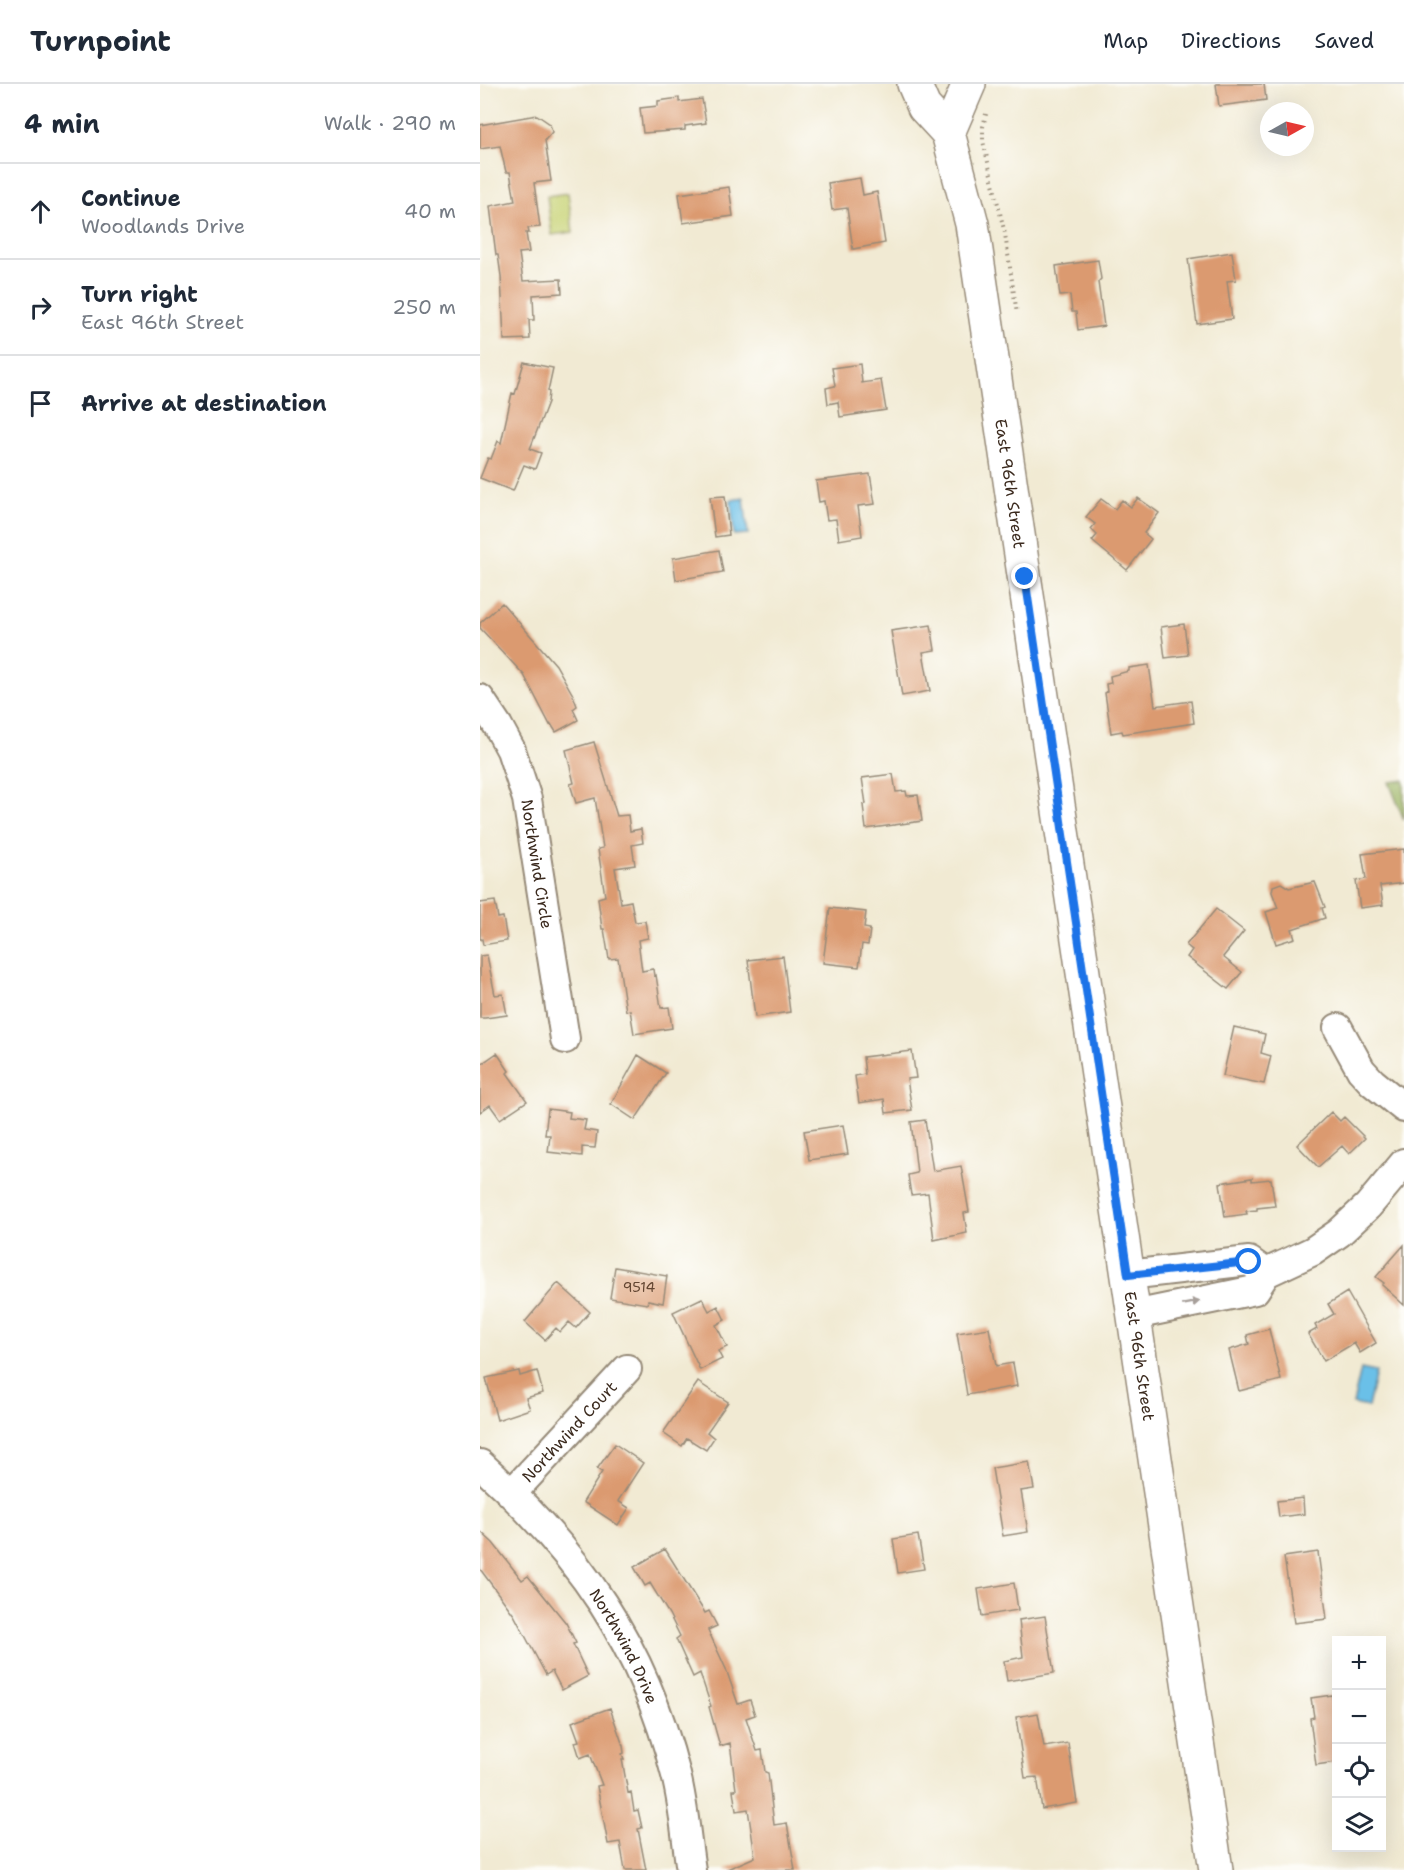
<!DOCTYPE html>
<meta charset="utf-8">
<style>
:root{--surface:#fff;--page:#f6f6f7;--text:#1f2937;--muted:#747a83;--line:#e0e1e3}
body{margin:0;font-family:"Shantell Sans",sans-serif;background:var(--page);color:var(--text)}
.controls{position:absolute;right:18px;bottom:18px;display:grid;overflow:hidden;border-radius:0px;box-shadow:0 6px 24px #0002}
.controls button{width:54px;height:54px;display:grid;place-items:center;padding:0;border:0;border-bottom:2px solid var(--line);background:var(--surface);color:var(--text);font:30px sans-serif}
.compass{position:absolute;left:780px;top:18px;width:54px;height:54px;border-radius:50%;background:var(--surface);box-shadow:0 6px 24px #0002;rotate:82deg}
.stop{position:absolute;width:18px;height:18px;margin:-14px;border:4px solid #1a73e8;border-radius:50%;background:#fff}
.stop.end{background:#1a73e8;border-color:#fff;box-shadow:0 2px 6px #0008}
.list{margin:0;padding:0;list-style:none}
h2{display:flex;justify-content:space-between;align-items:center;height:78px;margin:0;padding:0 24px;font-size:26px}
h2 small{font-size:20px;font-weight:400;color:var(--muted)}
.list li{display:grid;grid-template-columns:39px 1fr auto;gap:18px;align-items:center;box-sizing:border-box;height:96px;padding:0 24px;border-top:2px solid var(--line)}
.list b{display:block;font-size:22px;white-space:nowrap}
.list p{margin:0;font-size:20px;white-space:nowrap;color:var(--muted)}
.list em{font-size:20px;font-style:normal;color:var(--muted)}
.icon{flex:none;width:33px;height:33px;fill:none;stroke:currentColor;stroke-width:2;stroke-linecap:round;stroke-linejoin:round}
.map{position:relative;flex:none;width:924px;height:1786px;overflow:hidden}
header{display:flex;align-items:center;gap:36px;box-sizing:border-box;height:84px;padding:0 30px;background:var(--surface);border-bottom:2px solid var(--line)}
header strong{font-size:28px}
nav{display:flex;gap:33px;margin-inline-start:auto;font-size:21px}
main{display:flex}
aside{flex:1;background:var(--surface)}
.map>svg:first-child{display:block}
</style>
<header>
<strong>Turnpoint</strong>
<nav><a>Map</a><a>Directions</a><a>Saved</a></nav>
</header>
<main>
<aside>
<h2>4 min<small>Walk · 290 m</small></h2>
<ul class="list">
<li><svg class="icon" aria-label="ahead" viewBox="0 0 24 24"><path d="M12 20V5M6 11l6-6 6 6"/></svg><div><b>Continue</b><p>Woodlands Drive</p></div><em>40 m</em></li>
<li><svg class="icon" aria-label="right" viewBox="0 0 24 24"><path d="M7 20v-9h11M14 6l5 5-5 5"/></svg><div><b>Turn right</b><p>East 96th Street</p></div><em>250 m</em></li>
<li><svg class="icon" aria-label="arrive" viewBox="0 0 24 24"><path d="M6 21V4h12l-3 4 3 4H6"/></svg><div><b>Arrive at destination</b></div></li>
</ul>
</aside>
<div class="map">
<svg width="924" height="1786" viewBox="0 0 924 1786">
<rect width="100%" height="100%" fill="#fdfcf7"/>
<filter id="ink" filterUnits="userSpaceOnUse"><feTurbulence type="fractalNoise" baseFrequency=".0167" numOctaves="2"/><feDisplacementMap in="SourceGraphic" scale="12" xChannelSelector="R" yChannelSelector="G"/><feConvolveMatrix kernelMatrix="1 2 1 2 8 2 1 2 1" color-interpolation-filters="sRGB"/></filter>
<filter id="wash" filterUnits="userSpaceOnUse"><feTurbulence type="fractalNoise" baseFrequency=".008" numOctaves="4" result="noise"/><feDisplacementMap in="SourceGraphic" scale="24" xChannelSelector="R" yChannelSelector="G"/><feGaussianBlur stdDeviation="1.35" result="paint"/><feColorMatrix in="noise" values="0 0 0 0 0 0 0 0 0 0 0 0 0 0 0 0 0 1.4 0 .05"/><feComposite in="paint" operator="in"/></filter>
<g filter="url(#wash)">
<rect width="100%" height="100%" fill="#f1ead3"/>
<path fill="#c7d375" stroke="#817e4a" stroke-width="1.5" d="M 88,109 L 93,148 L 72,151 L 67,112 Z"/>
<path fill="#9db566" stroke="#6c7042" stroke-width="1.5" d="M 924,696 L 924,736 L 909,698 Z"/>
<path fill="#6bc0e8" stroke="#537583" stroke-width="1.5" d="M 264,414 L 268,450 L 254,451 L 251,416 Z
M 881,1285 L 896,1288 L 888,1323 L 873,1320 Z"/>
<g id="blocks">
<path fill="#db9a70" d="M 736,0 L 784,0 L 786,16 L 739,22 Z
M 199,14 L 199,18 L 222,15 L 226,39 L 205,42 L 205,46 L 163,49 L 160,24 L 178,22 L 178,17 Z
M 57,31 L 70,40 L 72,48 L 65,56 L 71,97 L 54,99 L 60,143 L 48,144 L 49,149 L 46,149 L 49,168 L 39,169 L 43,197 L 81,195 L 82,209 L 53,211 L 54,236 L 49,236 L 50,255 L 24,256 L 21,192 L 18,171 L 16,171 L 10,122 L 35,117 L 30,88 L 26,88 L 20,62 L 0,65 L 0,41 Z
M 380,94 L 383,111 L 397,108 L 405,159 L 373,165 L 367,124 L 352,126 L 348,99 Z
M 249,103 L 253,132 L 203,139 L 199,110 Z
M 752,168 L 756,196 L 747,197 L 752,235 L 717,240 L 708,175 Z
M 618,176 L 621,195 L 618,198 L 624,242 L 598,246 L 596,228 L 592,228 L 590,211 L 580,212 L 576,182 Z
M 44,278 L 73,284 L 68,307 L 69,308 L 68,318 L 50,365 L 61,369 L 55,385 L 44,381 L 33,407 L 0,394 L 8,374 L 11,375 L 18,357 L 21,359 L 32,309 L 35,310 Z
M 380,280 L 382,299 L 401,296 L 406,326 L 360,333 L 358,318 L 348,320 L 346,304 L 355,302 L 352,284 Z
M 390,390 L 395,420 L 378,422 L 382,452 L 359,456 L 356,435 L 347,436 L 344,417 L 339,418 L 336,397 Z
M 245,412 L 249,451 L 235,453 L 230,413 Z
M 658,414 L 679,429 L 664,449 L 671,455 L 647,486 L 612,457 L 617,451 L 611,445 L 615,440 L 606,433 L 621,415 L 635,425 L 642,416 L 651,423 Z
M 239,466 L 243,488 L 196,496 L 193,474 Z
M 22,519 L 76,581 L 93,611 L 97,622 L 93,625 L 98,636 L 76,648 L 71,640 L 70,641 L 44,591 L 0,544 L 0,539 Z
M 704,540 L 708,571 L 685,574 L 681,543 Z
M 451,541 L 455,566 L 443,568 L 450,607 L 422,612 L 411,547 Z
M 669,581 L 675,622 L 711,617 L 714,639 L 643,650 L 642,647 L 631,649 L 625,609 L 627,608 L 626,600 L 631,599 L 630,592 L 649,587 L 649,584 Z
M 114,658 L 137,732 L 148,731 L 150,747 L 161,745 L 163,759 L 152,761 L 155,781 L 135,784 L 141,819 L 151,817 L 155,838 L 165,837 L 168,854 L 158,856 L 162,887 L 173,885 L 174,892 L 176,891 L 181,924 L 189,923 L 192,944 L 154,950 L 150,926 L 146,927 L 138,874 L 129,875 L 124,845 L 122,845 L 118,814 L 125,812 L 118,765 L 123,764 L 115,714 L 96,719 L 90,700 L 94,699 L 86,666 Z
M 413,690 L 416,708 L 426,707 L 427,712 L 438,711 L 442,737 L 386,745 L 383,721 L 386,720 L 382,694 Z
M 924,765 L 924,799 L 900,802 L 903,821 L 880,824 L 876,797 L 886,795 L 882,770 Z
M 835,798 L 845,823 L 842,824 L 845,834 L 812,845 L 815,854 L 796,860 L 786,828 L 798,824 L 792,808 L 793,802 L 801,799 L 809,804 Z
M 15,817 L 18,834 L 23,833 L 27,857 L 3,861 L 2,855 L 0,855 L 0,819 Z
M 350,824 L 386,828 L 384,844 L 390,845 L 388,861 L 382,860 L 379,883 L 343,879 Z
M 736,825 L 764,847 L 743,873 L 762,888 L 748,905 L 707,873 L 712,866 L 706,861 Z
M 7,871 L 15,911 L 23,910 L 27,931 L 5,934 L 0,934 L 0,872 Z
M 303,872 L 310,928 L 275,933 L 268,876 Z
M 754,943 L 785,950 L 781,969 L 791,972 L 784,1000 L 743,992 Z
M 432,967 L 436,994 L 427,995 L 432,1026 L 406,1029 L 404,1015 L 379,1019 L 375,992 L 385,990 L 383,973 Z
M 17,969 L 29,987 L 27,989 L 47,1017 L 20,1035 L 10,1021 L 0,1028 L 0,981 Z
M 158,971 L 186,989 L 155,1036 L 131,1020 Z
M 68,1025 L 90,1028 L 89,1034 L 106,1036 L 104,1046 L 117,1048 L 115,1064 L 102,1063 L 102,1072 L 68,1068 L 70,1051 L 65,1051 Z
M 851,1028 L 860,1037 L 864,1033 L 885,1054 L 869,1070 L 862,1062 L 838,1083 L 817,1061 Z
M 445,1036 L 453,1087 L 481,1082 L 489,1128 L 484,1129 L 487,1149 L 454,1156 L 448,1109 L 431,1111 L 428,1091 L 437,1089 L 431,1038 Z
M 363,1041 L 368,1070 L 329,1076 L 324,1047 Z
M 772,1094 L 772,1097 L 791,1095 L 795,1122 L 777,1124 L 777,1126 L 766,1127 L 767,1130 L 745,1133 L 740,1099 Z
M 924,1161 L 924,1221 L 902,1201 L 904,1199 L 896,1193 Z
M 135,1183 L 187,1192 L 183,1219 L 168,1216 L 167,1220 L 130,1214 Z
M 78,1199 L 110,1228 L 96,1244 L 89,1238 L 80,1248 L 76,1244 L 65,1256 L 45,1238 Z
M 867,1208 L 896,1259 L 880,1269 L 874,1259 L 844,1277 L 828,1250 L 837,1245 L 835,1241 L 854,1230 L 848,1220 Z
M 222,1214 L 229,1227 L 238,1222 L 245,1236 L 236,1241 L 247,1263 L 238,1267 L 242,1275 L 220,1286 L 193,1228 Z
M 509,1244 L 516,1282 L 533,1279 L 537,1302 L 487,1311 L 477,1249 Z
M 789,1245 L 801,1296 L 759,1307 L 749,1266 L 769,1260 L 767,1251 Z
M 39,1287 L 40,1292 L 57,1287 L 63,1309 L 46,1314 L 50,1325 L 17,1336 L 6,1294 Z
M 218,1298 L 248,1318 L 227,1348 L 234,1354 L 226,1366 L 207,1354 L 202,1362 L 183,1349 Z
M 135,1360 L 163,1379 L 138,1417 L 149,1424 L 138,1441 L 103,1418 L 122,1388 L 117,1385 Z
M 549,1378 L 554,1405 L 541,1407 L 548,1448 L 523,1452 L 512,1384 Z
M 823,1414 L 824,1430 L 799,1433 L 797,1417 Z
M 0,1447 L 13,1459 L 42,1496 L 48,1492 L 86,1539 L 96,1559 L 93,1560 L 108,1592 L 82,1606 L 72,1587 L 66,1591 L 34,1531 L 0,1485 Z
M 438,1451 L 444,1485 L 418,1489 L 413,1455 Z
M 185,1465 L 225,1529 L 229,1527 L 237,1542 L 228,1546 L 246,1585 L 258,1620 L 270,1616 L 275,1631 L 266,1634 L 277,1667 L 282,1666 L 285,1688 L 288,1689 L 294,1741 L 307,1739 L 315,1786 L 245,1786 L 275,1773 L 268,1725 L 256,1727 L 253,1706 L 256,1706 L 250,1659 L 240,1662 L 229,1623 L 231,1622 L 220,1589 L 213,1593 L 196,1555 L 200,1552 L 189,1530 L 170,1499 L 165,1502 L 154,1483 Z
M 838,1468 L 847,1535 L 814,1539 L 804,1473 Z
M 534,1499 L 538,1526 L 502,1532 L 498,1505 Z
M 565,1532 L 574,1589 L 527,1597 L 524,1577 L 543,1573 L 539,1536 Z
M 852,1611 L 856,1641 L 856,1678 L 836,1681 L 830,1634 L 834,1633 L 831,1614 Z
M 130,1624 L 143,1662 L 144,1669 L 142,1670 L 144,1675 L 142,1675 L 148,1709 L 151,1708 L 154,1727 L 158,1726 L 162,1744 L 158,1745 L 166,1786 L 145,1786 L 140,1758 L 128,1760 L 117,1702 L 122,1701 L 110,1670 L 100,1674 L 95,1658 L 99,1657 L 92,1638 Z
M 558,1629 L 564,1663 L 588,1659 L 597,1719 L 562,1725 L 557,1693 L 545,1694 L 536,1633 Z"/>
</g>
</g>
<g filter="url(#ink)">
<use href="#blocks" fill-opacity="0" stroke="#968a78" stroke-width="1.5"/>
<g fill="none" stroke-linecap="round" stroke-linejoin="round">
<defs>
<g id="minor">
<path id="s1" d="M 0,615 L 18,642 L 31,666 L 47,715 L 85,955"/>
<path d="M 858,944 L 881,986 L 892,998 L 924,1024"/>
<path d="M 648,1191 L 769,1177 L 786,1189"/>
<path d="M 654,1231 L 775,1206 L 786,1189 L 833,1167 L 859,1149 L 888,1122 L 924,1079"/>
<path id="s2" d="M 0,1380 C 99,1469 163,1560 196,1691 C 204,1722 206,1755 211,1786"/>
<path id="s3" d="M 32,1409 L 147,1285"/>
</g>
<g id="major">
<path id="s4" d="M 434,0 L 444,23 L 468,49 L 492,140 L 736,1786"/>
<path d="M 468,49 L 489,0"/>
</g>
</defs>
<use href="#minor" stroke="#968a78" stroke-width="32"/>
<use href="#major" stroke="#968a78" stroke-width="36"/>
<path stroke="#968a78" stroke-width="4" stroke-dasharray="1.5 4.5" stroke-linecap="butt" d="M 506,30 L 503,43 L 503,57 L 525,150 L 537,230"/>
<use href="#minor" stroke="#fff" stroke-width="28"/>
<use href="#major" stroke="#fff" stroke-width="33"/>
</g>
<defs><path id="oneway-solid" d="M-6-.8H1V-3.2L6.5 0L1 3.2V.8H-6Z" transform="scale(1.5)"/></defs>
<use fill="#a79f9a" href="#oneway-solid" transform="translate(711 1219) rotate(-11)"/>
</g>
<g fill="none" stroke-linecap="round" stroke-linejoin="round" filter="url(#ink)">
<path stroke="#1a73e8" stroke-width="8" d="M 545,493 L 648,1191 L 769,1178"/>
</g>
<g text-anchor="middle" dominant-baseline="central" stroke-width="5" stroke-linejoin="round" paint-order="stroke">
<g font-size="14" fill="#634632">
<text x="159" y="1203">9514</text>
</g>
<g font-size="16" fill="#3b2a1e" stroke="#fdfcf7">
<text stroke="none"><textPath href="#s4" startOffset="417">East 96th Street</textPath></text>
<text stroke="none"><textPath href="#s1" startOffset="177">Northwind Circle</textPath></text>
<text stroke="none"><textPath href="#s4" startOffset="1299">East 96th Street</textPath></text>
<text stroke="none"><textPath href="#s3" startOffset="84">Northwind Court</textPath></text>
<text stroke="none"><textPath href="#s2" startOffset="234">Northwind Drive</textPath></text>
</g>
</g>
</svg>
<div class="controls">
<button>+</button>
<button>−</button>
<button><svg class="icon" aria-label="locate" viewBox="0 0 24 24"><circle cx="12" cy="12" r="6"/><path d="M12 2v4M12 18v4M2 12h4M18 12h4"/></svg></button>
<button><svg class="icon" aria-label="layers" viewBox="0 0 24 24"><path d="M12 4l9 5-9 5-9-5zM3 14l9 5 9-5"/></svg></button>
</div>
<svg class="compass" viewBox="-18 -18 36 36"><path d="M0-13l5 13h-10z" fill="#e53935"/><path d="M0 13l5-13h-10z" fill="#747a83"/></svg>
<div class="stop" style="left:769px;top:1178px"></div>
<div class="stop end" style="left:545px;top:493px"></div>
</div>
</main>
